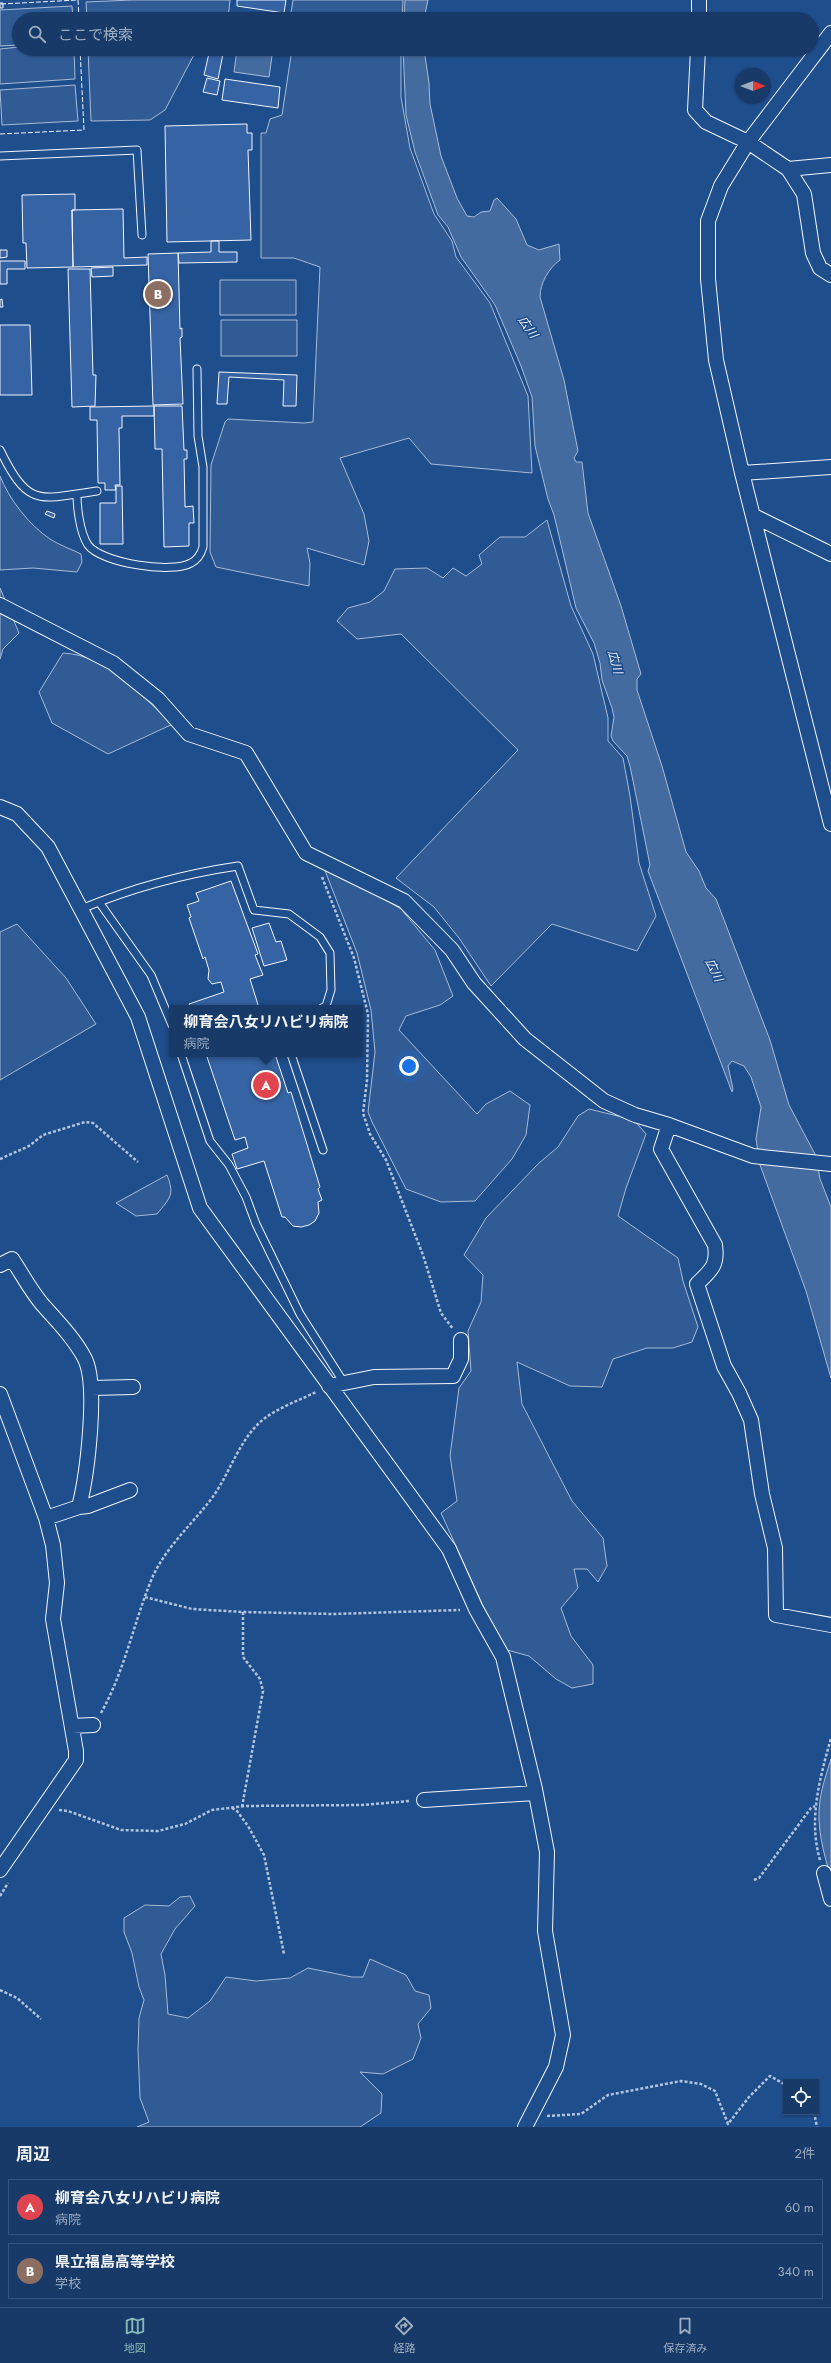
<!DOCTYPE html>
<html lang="ja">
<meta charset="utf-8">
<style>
:root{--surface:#173a69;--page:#20416f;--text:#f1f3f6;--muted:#9eadc0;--line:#36547d;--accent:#8bbbb9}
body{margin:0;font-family:Jost,"Noto Sans JP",sans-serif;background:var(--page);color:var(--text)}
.controls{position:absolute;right:12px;bottom:12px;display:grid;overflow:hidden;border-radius:0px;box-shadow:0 1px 3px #0004}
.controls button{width:36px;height:36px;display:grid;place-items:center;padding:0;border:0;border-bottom:1px solid var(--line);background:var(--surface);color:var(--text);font:20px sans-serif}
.compass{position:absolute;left:735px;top:68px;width:36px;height:36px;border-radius:50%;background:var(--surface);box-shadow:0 1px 3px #0004;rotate:90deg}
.you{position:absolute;left:409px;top:1066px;width:14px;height:14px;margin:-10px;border:3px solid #fff;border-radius:50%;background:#1a73e8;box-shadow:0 0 0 6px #1a73e833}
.badge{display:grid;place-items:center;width:26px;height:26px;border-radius:50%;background:var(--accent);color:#fff;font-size:13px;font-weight:700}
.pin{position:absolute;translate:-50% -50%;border:2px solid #fff;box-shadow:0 1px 4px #0006}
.popup{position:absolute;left:169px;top:1005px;width:194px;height:52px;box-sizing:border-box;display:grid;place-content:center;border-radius:0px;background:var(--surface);filter:drop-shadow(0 1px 3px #0005);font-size:13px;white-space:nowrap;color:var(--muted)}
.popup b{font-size:15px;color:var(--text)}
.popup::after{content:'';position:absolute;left:50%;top:100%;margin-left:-8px;border:8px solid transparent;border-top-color:var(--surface)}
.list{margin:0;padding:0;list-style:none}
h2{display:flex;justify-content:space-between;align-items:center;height:52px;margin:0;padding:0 16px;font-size:17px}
h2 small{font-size:13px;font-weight:400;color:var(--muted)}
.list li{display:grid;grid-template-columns:26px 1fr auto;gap:12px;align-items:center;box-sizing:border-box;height:56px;margin:0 8px 8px;padding:0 8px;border:1px solid var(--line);border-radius:0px}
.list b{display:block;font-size:15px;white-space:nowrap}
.list p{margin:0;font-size:13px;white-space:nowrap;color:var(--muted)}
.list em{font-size:13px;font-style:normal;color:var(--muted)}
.icon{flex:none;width:22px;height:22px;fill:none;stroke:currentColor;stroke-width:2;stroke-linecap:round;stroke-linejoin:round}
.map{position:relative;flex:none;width:831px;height:2127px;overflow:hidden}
.search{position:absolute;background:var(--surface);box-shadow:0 1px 3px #0004;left:12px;right:12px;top:12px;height:44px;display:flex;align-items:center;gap:10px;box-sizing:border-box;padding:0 14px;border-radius:22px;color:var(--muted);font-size:15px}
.sheet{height:180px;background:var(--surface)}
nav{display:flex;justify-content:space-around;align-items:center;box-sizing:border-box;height:56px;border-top:1px solid var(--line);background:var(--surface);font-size:11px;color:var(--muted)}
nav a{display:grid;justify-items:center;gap:2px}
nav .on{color:var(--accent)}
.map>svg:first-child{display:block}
</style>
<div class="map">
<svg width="831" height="2127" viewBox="0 0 831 2127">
<rect width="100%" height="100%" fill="#1f4e8c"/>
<path fill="#305b95" stroke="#a8bbd7" d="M 132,0 L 230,0 L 228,19 L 87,19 L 86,2 Z
M 293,0 L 403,0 L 402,19 L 290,19 Z
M 72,6 L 73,19 L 19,19 L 19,45 L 0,46 L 0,10 Z
M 19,47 L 74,49 L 75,79 L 0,84 L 0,49 Z
M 88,49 L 197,49 L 165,110 L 150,120 L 91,121 Z
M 292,49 L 401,49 L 401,97 L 410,148 L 434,214 L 452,241 L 456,257 L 490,303 L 528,396 L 532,473 L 431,464 L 409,438 L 340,458 L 364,514 L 369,541 L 364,565 L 307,548 L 310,563 L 309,586 L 216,567 L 210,552 L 211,465 L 225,422 L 228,419 L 304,423 L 313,422 L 320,267 L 294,258 L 261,258 L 261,133 L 266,133 L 270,119 L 282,115 Z
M 75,85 L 78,121 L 2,125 L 0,90 Z
M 220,280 L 296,280 L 296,315 L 220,315 Z
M 221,320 L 297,320 L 297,356 L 221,356 Z
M 0,476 C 9,499 29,525 50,539 C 59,545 71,549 81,554 L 82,562 L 77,572 L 33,568 L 0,570 Z
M 547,520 L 571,606 L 593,654 L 608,718 L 608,741 L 623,758 L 630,796 L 639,863 L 656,916 L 637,951 L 552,924 L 491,986 L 459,938 L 434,907 L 396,878 L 518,750 L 401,634 L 357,639 L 337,621 L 348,608 L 370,602 L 384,591 L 395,569 L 427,568 L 443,578 L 453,568 L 466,576 L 482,564 L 479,555 L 500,537 L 525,537 Z
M 0,588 L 19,633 L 3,649 L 0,659 Z
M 63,653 C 108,655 142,697 173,724 L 108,754 L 52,723 L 39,692 Z
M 324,868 L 359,884 L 401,909 L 435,950 L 453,996 L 440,1005 L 406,1016 L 399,1030 L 477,1114 L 486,1104 L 510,1091 L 530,1105 L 526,1135 L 512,1159 L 475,1201 L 441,1202 L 406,1189 L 372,1122 L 368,1112 L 375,1052 L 371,1010 L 357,953 Z
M 17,924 L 66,978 L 96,1024 L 0,1080 L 0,932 Z
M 589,1109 L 634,1120 L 646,1134 L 626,1188 L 618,1216 L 678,1258 L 683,1281 L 698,1327 L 692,1342 L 673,1348 L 647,1348 L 613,1359 L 602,1387 L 570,1386 L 517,1362 L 522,1404 L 572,1501 L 603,1538 L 607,1566 L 598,1582 L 587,1569 L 574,1569 L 578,1588 L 561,1608 L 571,1636 L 593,1665 L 593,1684 L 572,1688 L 556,1679 L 529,1656 L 507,1650 L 483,1606 L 441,1513 L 457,1501 L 450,1456 L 459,1388 L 471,1371 L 468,1331 L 481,1302 L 483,1275 L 464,1255 L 486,1218 L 539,1163 L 558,1147 L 578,1116 Z
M 167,1175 C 175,1195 170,1198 157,1214 L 136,1216 L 116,1203 Z
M 190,1896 L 195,1906 L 175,1929 L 161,1954 L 165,1975 L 168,2014 L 188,2018 L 210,2001 L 226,1977 L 256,1981 L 290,1978 L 308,1968 L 352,1977 L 363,1977 L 370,1959 L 406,1975 L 415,1991 L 429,1995 L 431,2008 L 418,2024 L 421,2038 L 413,2059 L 383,2074 L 360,2072 L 382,2094 L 381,2113 L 360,2127 L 137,2127 L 149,2122 L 140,2098 L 138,2050 L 139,2018 L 144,2000 L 139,1987 L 132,1953 L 124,1932 L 124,1918 L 145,1905 L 169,1906 L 180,1897 Z"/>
<path fill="#446ba0" stroke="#a8bbd7" d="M 405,0 L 428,0 L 424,19 L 404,19 Z
M 242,14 L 276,19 L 241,19 Z
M 237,49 L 273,49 L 269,77 L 234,72 Z
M 403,49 L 424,49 L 429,83 L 430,104 L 441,156 L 457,198 L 467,216 L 474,217 L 481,212 L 490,211 L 494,200 L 497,198 L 516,219 L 527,245 L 539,250 L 559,244 L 560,260 C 549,268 540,283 540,297 L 564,380 L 578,451 L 574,458 L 576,462 L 582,462 L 588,513 L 621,606 L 641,674 L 637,679 L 637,690 L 662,766 L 686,852 L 699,871 L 706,888 L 716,899 L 770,1040 L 789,1105 L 816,1156 L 820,1179 L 831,1207 L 831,1378 L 806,1291 L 760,1165 L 756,1139 L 761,1107 L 751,1077 L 744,1066 L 732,1061 L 728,1066 L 733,1089 L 732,1092 L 648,871 L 650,865 L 630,766 L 627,756 L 613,741 L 611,736 L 614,717 L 612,708 L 602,680 L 600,663 L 594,643 L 576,608 L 554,515 L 548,499 L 535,446 L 532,397 L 521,366 L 495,305 L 461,257 L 448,227 L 438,215 L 415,152 L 406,115 Z
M 831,1759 L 831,1879 C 824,1853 816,1828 820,1800 C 822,1786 827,1772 831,1759 Z"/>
<path fill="#3563a3" stroke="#f2f6ff" d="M 237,0 L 286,0 L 284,13 L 237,6 Z
M 0,3 L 3,3 L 3,8 L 0,8 Z
M 210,49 L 224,49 L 218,79 L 204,75 Z
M 207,78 L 220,81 L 217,95 L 203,92 Z
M 225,79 L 280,87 L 278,108 L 222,100 Z
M 247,124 L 247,133 L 252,133 L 252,150 L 248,150 L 251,240 L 167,242 L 165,126 Z
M 75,194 L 75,210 L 72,210 L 73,267 L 27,268 L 26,243 L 23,243 L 22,195 Z
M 123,209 L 124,258 L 147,257 L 147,265 L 73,267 L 72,210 Z
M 211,241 L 219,241 L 219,252 L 237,252 L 237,262 L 179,263 L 178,253 L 211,252 Z
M 0,250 L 7,250 L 7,257 L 0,258 Z
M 178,253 L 180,329 L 182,328 L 182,337 L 180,338 L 183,404 L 153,405 L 148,254 Z
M 0,261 L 25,261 L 25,269 L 7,269 L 7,284 L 0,284 Z
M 113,267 L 113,276 L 92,277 L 91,268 Z
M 68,269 L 90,269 L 93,375 L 96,375 L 95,406 L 72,407 Z
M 2,299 L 3,307 L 0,307 L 0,300 Z
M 0,325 L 30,325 L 32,395 L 0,395 Z
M 219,372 L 297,375 L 296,406 L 283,406 L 284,380 L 229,377 L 227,404 L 217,404 Z
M 154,406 L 182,406 L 184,450 L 187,450 L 187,459 L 184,459 L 185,507 L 193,506 L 194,523 L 189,523 L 189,546 L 164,547 L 162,449 L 155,449 Z
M 154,406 L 154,416 L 122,416 L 122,428 L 119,428 L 120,485 L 115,485 L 116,490 L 105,490 L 105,483 L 98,483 L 97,420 L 90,420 L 90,407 Z
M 116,486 L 122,486 L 123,544 L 100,544 L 100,503 L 116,503 Z
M 47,511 L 55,514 L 54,518 L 45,514 Z
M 231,881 L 258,954 L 255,955 L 263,975 L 250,979 L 259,1008 L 191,1008 L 189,1004 L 224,992 L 221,982 L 212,984 L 208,979 L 209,970 L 205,957 L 203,959 L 189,918 L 191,917 L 187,905 L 199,901 L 196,893 Z
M 269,923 L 276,942 L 281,941 L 287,960 L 264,966 L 252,928 Z
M 206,1054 L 258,1054 L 260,1057 L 275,1054 L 288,1093 L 291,1092 L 320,1187 L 318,1189 L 322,1200 L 318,1202 L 319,1213 L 315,1221 L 309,1225 L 301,1227 L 293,1226 L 285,1217 L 282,1217 L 264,1161 L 237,1169 L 232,1154 L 248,1148 L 245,1137 L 235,1140 Z"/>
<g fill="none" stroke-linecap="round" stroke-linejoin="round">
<defs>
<path id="lane" d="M 0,156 L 137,150 L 142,235
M 0,450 C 29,509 39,499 97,491
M 77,494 C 77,508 80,533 88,545 C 101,563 172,574 191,563 C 197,560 201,554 203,547 L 203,467 L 198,436 L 197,369
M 99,902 L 151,975 L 172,1025
M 81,909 C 132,888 183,874 238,866 L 254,910 L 289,914 L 320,937 L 330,953 L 331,990 L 326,1006 L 322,1008
M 181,1054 L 210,1141 L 229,1165 L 246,1197 L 256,1224 L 300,1314 L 344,1383
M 291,1054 L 323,1150"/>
<path id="street" d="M 699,0 L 699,19
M 831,33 L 748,142 L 721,186 L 708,221 L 708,279 L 716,360 L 742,473 L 831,824
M 698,49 L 695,110 L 706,122 L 748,142 L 788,169 L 804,194 L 813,253 L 820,268 L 831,275
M 788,169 L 831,165
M 742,473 L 831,467
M 754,516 L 831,554
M 0,605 L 113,663 L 158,699 L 189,734 L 246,753 L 306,853 L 404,901 L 452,950 L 474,983 L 525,1039 L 604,1101 L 635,1115 L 669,1125 L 753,1156 L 831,1164
M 0,807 L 17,814 L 48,847 L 138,1017 L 200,1208 L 449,1549 L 476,1609 L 503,1657 L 535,1789 L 547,1852 L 545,1931 L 563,2035 L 556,2067 L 525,2127
M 669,1125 L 661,1149 L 715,1245 C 718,1266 711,1270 697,1284 L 724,1366 L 739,1393 L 751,1420 L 762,1494 L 775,1548 L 776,1615 L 831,1625
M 0,1265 L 12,1259 C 22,1274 31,1291 42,1304 C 57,1321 73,1337 84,1357 C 99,1383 87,1476 79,1507 L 46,1518
M 329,1386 L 374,1377 L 453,1376 L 461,1359 L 461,1340
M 91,1388 L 133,1387
M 0,1394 L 46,1518 L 53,1545 L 57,1583 L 53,1619 L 76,1751 L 76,1760 L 0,1870
M 79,1507 L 88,1506 L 130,1490
M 72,1726 L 93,1725
M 424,1800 L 535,1793
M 824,1873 L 831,1899"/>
</defs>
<use href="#lane" stroke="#f2f6ff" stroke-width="9"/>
<use href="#street" stroke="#f2f6ff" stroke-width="16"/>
<path stroke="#b3c4dc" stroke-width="2.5" stroke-dasharray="3 2" stroke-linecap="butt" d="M 322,877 L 354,958 L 368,1014 L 367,1080 L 363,1113 L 370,1134 L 386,1160 L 423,1255 L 441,1313 L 453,1329
M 0,1159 L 29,1146 L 43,1135 L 85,1122 L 93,1123 L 138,1162
M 145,1597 L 192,1609 L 243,1612 L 334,1614 L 460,1610
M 101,1713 C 124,1672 133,1626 150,1583 C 164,1548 190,1527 212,1498 C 231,1472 239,1438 265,1418 C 280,1407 300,1400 316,1392
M 242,1807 L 263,1691 L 260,1679 L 243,1657 L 243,1612
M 232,1808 L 237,1811 L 248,1826 L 264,1855 L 284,1954
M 59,1810 L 68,1811 L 121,1830 L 158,1831 L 185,1824 L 212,1810 L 245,1806 L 362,1805 L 410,1801
M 820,1860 C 808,1819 820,1778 831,1738
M 754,1880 L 759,1878 L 811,1808 L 815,1806
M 0,1896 L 8,1883
M 0,1990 L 17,1998 L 41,2019
M 814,2112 L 817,2127
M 547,2116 L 581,2114 L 608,2095 L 681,2081 L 701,2084 L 715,2091 L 728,2124 L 749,2097 L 770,2076 L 786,2085"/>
<use href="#lane" stroke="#1f4e8c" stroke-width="7"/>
<use href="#street" stroke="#1f4e8c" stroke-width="14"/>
<path stroke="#f2f6ff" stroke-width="1" stroke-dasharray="5 2" stroke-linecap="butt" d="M 1,4 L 78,0 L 79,19
M 0,134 L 84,130 L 80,49"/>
</g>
<g text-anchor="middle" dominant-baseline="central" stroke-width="3" stroke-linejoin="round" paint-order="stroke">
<g font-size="12" font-style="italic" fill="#f2f6ff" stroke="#1f4e8c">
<text transform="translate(528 327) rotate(55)">広川</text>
<text transform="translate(615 662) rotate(75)">広川</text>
<text transform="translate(714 970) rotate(64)">広川</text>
</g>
</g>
</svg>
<div class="controls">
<button><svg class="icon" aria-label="locate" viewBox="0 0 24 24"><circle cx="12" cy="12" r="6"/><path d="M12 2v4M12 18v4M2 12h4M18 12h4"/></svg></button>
</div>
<svg class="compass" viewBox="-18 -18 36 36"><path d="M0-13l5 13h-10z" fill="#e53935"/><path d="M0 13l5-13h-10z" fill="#9eadc0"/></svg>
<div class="you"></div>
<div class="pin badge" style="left:266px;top:1085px;background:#e0444e">A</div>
<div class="popup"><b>柳育会八女リハビリ病院</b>病院</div>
<div class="pin badge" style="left:158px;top:294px;background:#8d6e63">B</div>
<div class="search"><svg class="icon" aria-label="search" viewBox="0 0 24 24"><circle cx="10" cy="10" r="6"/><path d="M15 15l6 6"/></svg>ここで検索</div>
</div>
<section class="sheet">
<h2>周辺<small>2件</small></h2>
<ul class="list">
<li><span class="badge" style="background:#e0444e">A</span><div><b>柳育会八女リハビリ病院</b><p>病院</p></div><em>60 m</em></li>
<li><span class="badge" style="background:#8d6e63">B</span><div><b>県立福島高等学校</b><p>学校</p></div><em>340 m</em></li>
</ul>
</section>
<nav>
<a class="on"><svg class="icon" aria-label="map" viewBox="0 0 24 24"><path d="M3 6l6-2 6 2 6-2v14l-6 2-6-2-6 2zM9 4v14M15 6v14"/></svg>地図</a>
<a><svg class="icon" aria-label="directions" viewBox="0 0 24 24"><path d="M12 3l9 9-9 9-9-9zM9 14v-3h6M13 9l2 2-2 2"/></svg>経路</a>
<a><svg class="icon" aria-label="saved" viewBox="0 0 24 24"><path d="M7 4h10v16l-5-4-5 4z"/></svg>保存済み</a>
</nav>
